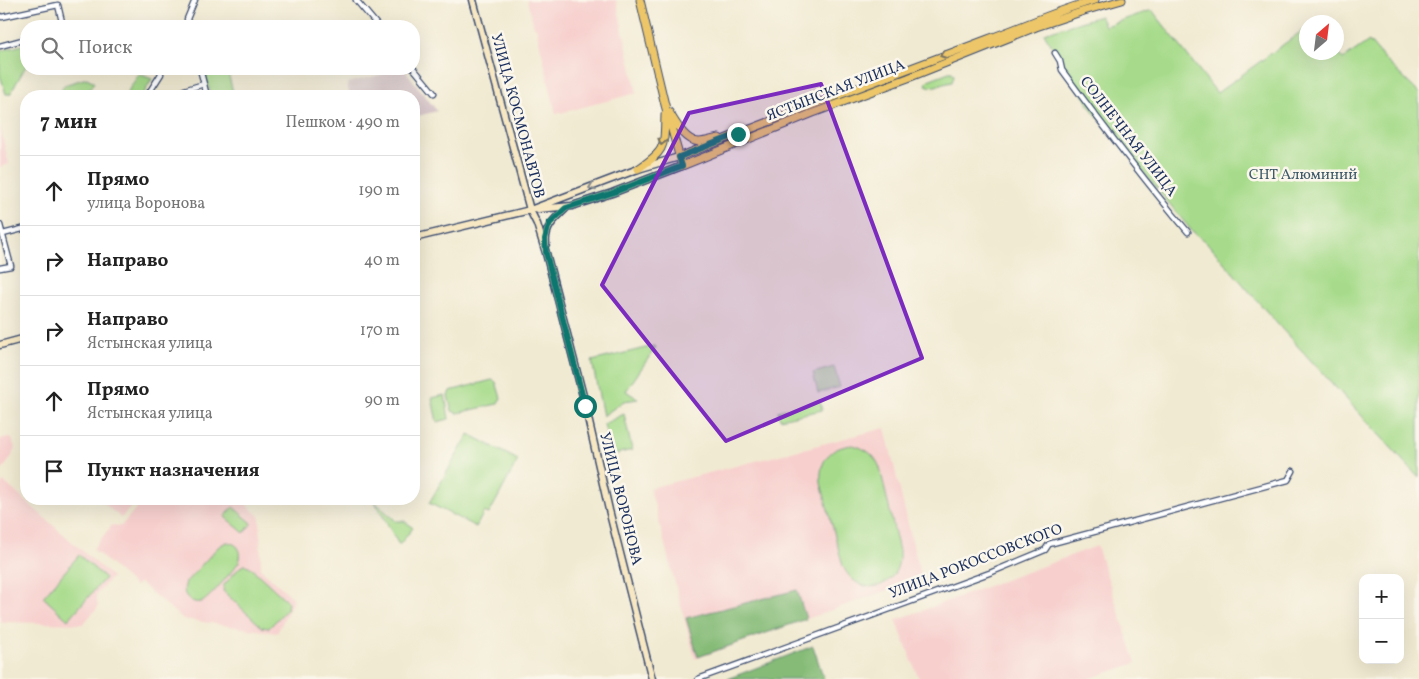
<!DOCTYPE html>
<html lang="ru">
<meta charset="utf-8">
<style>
:root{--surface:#fff;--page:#f6f6f6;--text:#222;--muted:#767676;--line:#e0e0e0}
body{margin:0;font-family:Vollkorn,serif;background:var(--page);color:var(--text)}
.controls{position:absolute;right:15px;bottom:15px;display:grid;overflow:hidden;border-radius:10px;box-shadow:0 5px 20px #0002}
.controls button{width:45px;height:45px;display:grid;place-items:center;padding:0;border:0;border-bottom:1px solid var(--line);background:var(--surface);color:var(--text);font:25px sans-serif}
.compass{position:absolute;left:1299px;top:15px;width:45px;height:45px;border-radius:50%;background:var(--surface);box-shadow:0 5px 20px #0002;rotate:28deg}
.stop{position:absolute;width:15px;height:15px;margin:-11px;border:4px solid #0f766e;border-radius:50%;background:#fff}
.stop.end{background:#0f766e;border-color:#fff;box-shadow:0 1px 5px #0008}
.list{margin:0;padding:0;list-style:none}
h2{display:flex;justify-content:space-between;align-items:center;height:65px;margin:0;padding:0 20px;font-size:21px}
h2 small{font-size:16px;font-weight:400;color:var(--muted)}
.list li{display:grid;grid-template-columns:32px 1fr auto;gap:15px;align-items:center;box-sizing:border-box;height:70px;padding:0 20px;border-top:1px solid var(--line)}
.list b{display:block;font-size:19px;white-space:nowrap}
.list p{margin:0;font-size:16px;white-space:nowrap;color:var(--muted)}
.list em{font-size:16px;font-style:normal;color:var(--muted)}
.icon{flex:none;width:28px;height:28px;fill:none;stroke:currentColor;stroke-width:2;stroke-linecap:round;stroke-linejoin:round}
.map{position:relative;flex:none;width:1419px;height:679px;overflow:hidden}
.search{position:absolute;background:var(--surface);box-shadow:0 5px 20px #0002;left:20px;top:20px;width:400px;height:55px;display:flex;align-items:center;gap:12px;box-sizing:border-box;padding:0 18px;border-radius:20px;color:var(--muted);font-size:19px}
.panel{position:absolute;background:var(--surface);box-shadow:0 5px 20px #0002;left:20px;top:90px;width:400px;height:415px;border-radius:20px}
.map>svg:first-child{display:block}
</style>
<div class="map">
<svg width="1419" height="679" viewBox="0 0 1419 679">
<rect width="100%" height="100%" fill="#fbf7ec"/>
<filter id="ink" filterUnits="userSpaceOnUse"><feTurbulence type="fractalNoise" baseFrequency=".02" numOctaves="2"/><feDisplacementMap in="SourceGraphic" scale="10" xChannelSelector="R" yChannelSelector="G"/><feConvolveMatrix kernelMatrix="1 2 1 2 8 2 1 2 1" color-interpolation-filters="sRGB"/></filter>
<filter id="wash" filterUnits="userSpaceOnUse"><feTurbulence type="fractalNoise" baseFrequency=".0096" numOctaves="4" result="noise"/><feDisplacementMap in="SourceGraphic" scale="20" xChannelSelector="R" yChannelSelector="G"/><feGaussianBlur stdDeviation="1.12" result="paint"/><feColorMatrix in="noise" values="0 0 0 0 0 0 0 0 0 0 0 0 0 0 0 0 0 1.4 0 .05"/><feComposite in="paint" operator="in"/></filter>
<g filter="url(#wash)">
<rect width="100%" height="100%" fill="#f1ead2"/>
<path fill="#f7d0ce" d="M 527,0 L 616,0 L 637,93 L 556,114 L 536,27 L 534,27 Z
M 0,126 L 9,164 L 0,167 Z
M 885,428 L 921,578 L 695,659 L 650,488 Z
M 8,437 L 12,439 L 15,448 L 11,458 L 0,473 L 0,439 Z
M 4,482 L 112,577 L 96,595 L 98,607 L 83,624 L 0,622 L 0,486 Z
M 99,499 L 138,499 L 121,518 Z
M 144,499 L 240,499 L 258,515 L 260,519 L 261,569 L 294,599 L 277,633 L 183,619 L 139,582 L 135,586 L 93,549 L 112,525 L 121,526 Z
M 1097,546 L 1136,663 L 1088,679 L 919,679 L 896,620 Z"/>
<path fill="#d2bec4" d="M 404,69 L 437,111 L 414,117 L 414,96 L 350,96 L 347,83 Z"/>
<path fill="#a7db8b" stroke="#618574" d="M 1152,10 L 1217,93 L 1306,28 L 1306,52 L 1336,52 L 1337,51 L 1343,59 L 1369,41 L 1387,62 L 1419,93 L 1419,478 L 1281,328 L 1209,245 L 1191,230 L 1093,111 L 1067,71 L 1044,33 L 1100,16 L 1105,26 Z
M 26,44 L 26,66 L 10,94 L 6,94 L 0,75 L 0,51 Z
M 204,69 L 227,69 L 234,96 L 211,96 Z
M 949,72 L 952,72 L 954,75 L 952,82 L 931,87 L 926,85 L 928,80 Z
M 139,74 L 152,79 L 142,96 L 125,96 Z
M 87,78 L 94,82 L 86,96 L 58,96 L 64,85 Z
M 654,346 L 656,347 L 626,391 L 638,399 L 624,401 L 603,416 L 592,361 Z
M 834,367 L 840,387 L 818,393 L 813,373 Z
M 492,380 L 496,382 L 501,398 L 497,404 L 458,413 L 452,411 L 448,396 L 450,391 Z
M 445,395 L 449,419 L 437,422 L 432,398 Z
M 820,401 L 822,410 L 780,419 L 778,411 Z
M 624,414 L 632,450 L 611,455 L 604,424 Z
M 469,434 L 518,460 L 489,514 L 484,512 L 476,527 L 429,503 Z
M 853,445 C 867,449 875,455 880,468 L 899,551 C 902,589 859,601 843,566 L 821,483 C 819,460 830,447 853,445 Z
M 375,502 L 396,521 L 405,521 L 413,528 L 399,545 Z
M 233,507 L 252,523 L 244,533 L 225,517 Z
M 226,542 C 238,543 243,551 239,562 C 234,569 209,599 202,602 C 196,603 191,602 187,597 C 183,593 184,588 186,582 L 218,547 Z
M 79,555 L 105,578 L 68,620 L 43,597 Z
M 244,565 L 249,566 L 288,602 L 287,609 L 269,628 L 262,627 L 223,591 L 224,585 L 240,567 Z"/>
<path fill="#85bb77" stroke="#50756a" d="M 797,590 L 806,619 L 698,657 L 686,618 Z
M 813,646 L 824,679 L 727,679 Z"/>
</g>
<g filter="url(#ink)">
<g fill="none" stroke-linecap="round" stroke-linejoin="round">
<defs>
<path id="street" d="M 356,0 L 378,26
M 0,16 L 2,17 L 58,5 L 63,26
M 189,26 L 187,19 L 195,0
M 0,46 L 26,39
M 1055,53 L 1060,61 L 1062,70 C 1103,126 1144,180 1188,232
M 200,69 L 207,96
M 414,69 L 434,93
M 147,96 L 161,74 L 160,69
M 181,96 L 184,90 L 204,84
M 0,225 L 11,266 L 0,268
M 3,234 L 26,228
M 698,679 L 992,572 L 1045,550 L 1049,544 L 1288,480 L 1293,471"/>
<path id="secondary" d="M 473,0 L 530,210 L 537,224 L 546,253 L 583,396 L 609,510 L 652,679
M 538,209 L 572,206 L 612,193 L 682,166
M 414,238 L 530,210 L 638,169 L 679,157
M 546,244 C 544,227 555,219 566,208
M 0,345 L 26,338"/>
<path id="primary" d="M 640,0 L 665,105 L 682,166 L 813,113 L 908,78 L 1036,27 L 1084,11 L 1122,0
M 669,112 C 676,123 685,141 699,142 C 705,142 713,139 719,138
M 679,157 C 781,116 885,78 988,39 C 1024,26 1058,10 1095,0
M 638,169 C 666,150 664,148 665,115"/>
</defs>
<use href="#street" stroke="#3b4b6f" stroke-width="7"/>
<use href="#secondary" stroke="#3b4b6f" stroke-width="9"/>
<use href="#primary" stroke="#3b4b6f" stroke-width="9"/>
<use href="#street" stroke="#fff" stroke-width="4.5"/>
<use href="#secondary" stroke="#f7e8c3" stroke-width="6"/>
<use href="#primary" stroke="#ecc669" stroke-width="7"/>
</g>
<defs><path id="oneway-chevron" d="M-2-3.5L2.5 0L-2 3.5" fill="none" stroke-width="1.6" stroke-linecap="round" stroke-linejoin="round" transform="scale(1.25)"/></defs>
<g stroke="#797363">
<use href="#oneway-chevron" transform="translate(943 55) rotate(160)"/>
<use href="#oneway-chevron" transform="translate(662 142) rotate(104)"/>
</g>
<use stroke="#898c90" href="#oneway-chevron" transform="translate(592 187) rotate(159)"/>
</g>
<g fill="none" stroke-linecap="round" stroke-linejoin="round" filter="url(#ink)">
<path stroke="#0f766e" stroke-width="6" d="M 585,406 L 546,253 L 545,239 L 548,228 L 550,223 L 566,208 L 612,193 L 682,166 L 679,157 L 738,134"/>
</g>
<path fill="#7b2cbf" fill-opacity="0.2" stroke="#7b2cbf" stroke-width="4" stroke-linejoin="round" d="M 821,84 L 922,358 L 726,441 L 602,285 L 689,113 Z"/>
<g text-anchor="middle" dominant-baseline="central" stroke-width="5" stroke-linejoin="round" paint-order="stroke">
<g font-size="15" fill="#1b2f5e" stroke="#fbf7ec">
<text transform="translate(836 91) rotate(-21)">ЯСТЫНСКАЯ УЛИЦА</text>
<text transform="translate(517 116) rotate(75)">УЛИЦА КОСМОНАВТОВ</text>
<text transform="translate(1128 137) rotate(52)">СОЛНЕЧНАЯ УЛИЦА</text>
<text transform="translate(620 499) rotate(76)">УЛИЦА ВОРОНОВА</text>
<text transform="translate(976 562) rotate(-21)">УЛИЦА РОКОССОВСКОГО</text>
</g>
<g font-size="15" fill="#3e5a69" stroke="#fbf7ec">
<text x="1303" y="175">СНТ Алюминий</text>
</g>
</g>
</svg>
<div class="controls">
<button>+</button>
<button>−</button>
</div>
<svg class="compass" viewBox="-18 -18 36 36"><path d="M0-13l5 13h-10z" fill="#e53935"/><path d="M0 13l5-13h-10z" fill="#767676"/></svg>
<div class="stop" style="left:585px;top:406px"></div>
<div class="stop end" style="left:738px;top:134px"></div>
<div class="search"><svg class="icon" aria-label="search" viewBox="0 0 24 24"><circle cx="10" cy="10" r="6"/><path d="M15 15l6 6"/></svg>Поиск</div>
<section class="panel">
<h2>7 мин<small>Пешком · 490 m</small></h2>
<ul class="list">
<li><svg class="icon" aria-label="ahead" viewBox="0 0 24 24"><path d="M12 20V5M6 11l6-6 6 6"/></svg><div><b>Прямо</b><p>улица Воронова</p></div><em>190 m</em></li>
<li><svg class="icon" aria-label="right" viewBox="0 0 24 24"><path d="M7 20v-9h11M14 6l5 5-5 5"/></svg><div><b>Направо</b></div><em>40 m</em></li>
<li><svg class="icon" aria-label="right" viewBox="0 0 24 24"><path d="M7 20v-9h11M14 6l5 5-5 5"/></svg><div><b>Направо</b><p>Ястынская улица</p></div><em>170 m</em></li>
<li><svg class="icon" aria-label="ahead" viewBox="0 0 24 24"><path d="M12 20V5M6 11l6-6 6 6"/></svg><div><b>Прямо</b><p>Ястынская улица</p></div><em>90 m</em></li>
<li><svg class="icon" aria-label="arrive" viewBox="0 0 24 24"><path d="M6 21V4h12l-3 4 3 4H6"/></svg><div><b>Пункт назначения</b></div></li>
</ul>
</section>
</div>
